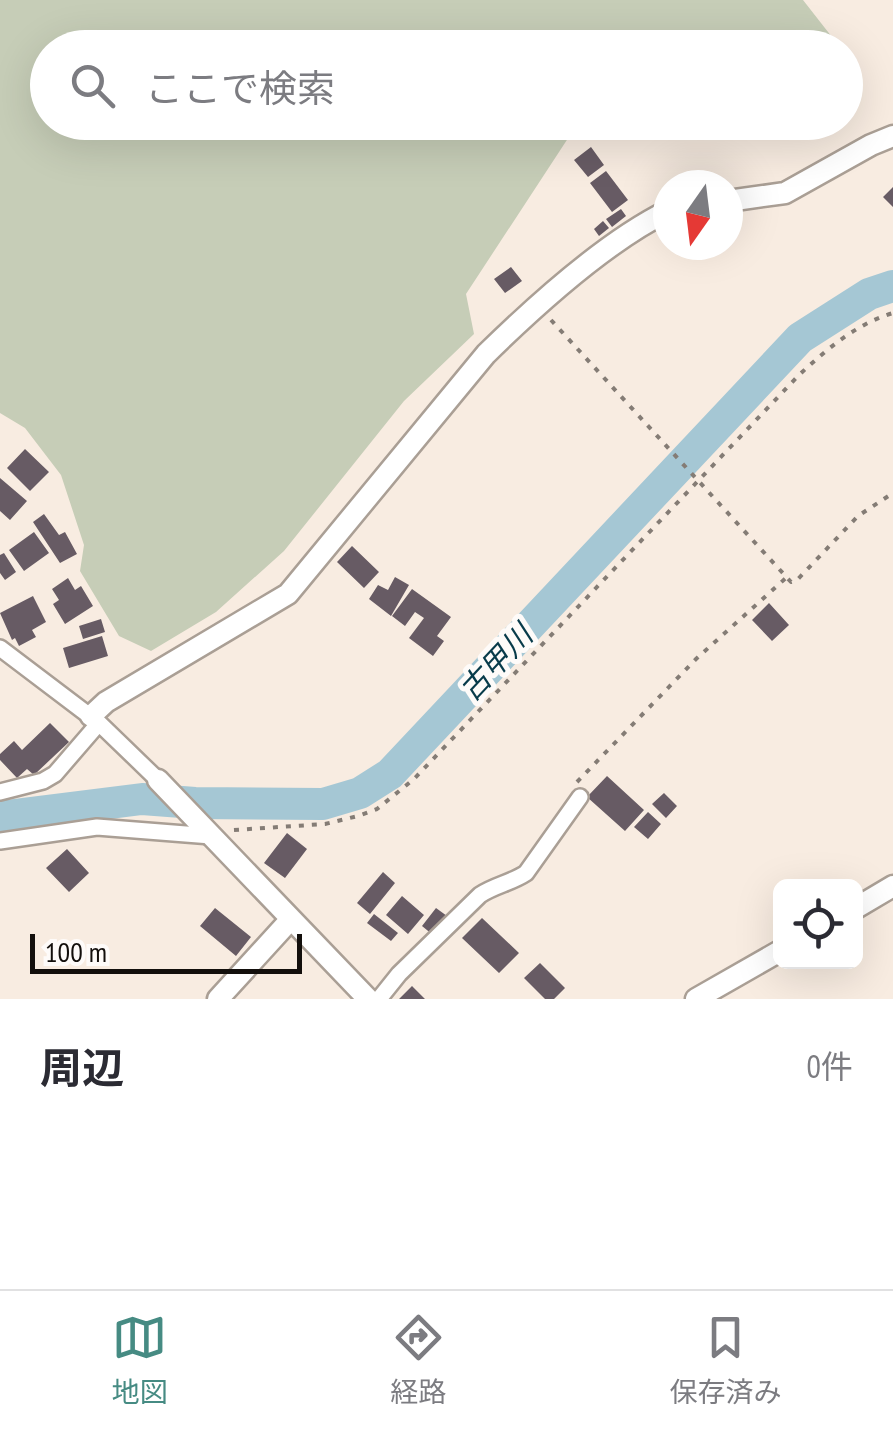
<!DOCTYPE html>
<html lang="ja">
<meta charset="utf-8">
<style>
:root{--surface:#fff;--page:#f2f2f3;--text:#2b2b33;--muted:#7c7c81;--line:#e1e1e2;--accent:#468b83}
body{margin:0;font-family:"PT Sans Narrow","Noto Sans JP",sans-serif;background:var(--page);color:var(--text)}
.controls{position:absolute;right:30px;bottom:30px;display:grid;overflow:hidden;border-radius:15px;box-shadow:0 10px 40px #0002}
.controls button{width:90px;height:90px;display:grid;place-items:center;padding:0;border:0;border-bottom:2px solid var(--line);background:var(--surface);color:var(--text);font:50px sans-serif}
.compass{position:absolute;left:653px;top:170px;width:90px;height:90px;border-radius:50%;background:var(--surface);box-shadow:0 10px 40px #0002;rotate:194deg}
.scale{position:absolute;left:30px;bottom:25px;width:272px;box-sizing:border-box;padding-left:10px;border:5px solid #130f0c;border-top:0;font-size:28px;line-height:35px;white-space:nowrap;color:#130f0c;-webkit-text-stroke:8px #fefbf9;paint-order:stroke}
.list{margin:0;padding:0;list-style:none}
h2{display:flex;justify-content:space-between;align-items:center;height:130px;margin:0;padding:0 40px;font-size:42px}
h2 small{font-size:32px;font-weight:400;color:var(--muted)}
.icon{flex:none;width:55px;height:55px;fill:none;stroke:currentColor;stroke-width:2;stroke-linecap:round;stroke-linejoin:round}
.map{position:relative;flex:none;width:893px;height:999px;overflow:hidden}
.search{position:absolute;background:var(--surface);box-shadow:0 10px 40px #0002;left:30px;right:30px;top:30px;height:110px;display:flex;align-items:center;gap:25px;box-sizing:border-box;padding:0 35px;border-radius:55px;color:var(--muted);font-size:38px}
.sheet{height:290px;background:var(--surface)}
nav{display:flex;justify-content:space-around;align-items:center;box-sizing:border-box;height:140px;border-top:2px solid var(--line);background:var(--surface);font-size:28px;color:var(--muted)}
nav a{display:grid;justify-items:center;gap:5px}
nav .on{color:var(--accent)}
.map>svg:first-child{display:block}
</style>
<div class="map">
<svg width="893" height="999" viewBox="0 0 893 999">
<rect width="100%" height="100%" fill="#f8ece1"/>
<path fill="#c6cdb7" d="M 0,0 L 803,0 L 839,46 L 48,48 L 48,122 L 578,123 L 466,294 L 474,334 L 404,401 L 284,551 L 216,612 L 151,651 L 119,636 L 80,571 L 84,545 L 61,475 L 25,428 L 0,413 Z"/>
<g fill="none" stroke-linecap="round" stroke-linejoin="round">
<path stroke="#a5c7d4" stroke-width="32" d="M 0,817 L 142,799 L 195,803 L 323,804 L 360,793 L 390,774 L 800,338 L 869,294 L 893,286"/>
</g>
<path fill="#675b64" d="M 603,122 L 628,122 L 615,135 Z
M 591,147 L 604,165 L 588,177 L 574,160 Z
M 606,171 L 628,200 L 612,212 L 590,183 Z
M 893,187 L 893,207 L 883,197 Z
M 621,209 L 626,216 L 612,227 L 606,219 Z
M 603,221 L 609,228 L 599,236 L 594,229 Z
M 511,267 L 522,281 L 505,293 L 494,279 Z
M 25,449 L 49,472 L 30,491 L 7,468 Z
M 0,478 L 27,501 L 10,520 L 0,511 Z
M 44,514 L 59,535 L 65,532 L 77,554 L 60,563 L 33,522 Z
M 34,532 L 49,553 L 24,571 L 9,550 Z
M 352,546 L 379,572 L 364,588 L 337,562 Z
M 4,553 L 16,572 L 5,580 L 0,573 L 0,555 Z
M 395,577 L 409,585 L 391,616 L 369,599 L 378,585 L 388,590 Z
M 68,578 L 75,590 L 81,586 L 93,606 L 65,624 L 53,604 L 59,600 L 52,589 Z
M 412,589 L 451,617 L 437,636 L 444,641 L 433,656 L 409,638 L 424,618 L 415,612 L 405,626 L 392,616 Z
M 33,596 L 46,622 L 32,630 L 36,637 L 19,646 L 15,638 L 12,640 L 0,613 Z
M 769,603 L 789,625 L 772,641 L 752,620 Z
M 101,619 L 105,632 L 83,639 L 79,626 Z
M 102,636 L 108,656 L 69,668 L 63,648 Z
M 50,723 L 69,742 L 34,775 L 27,769 L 17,778 L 0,760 L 0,754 L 14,741 L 22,750 Z
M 607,776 L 644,810 L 625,831 L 587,797 Z
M 664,793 L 677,806 L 666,818 L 652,804 Z
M 648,812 L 661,824 L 648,839 L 634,827 Z
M 287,833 L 307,849 L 285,878 L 264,863 Z
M 67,849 L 89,873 L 69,892 L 46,868 Z
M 383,872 L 395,883 L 370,914 L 357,903 Z
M 402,896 L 424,915 L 408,934 L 386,915 Z
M 215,908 L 251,937 L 236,956 L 200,926 Z
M 436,908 L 447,916 L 433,935 L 422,926 Z
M 374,914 L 398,933 L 391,941 L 367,923 Z
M 482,918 L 519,953 L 499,973 L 462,938 Z
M 540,963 L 565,988 L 554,999 L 545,999 L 524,978 Z
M 412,986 L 425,999 L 399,999 Z"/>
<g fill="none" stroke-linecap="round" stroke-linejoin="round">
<defs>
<path id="street" d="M 0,648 L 99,723 L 158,780
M 0,792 L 43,781 L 55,774 L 99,723
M 0,841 L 97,827 L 211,836
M 379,999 L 399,974 L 480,895 C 495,885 511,883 526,873 L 580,797"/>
<path id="secondary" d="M 728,201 L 785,193 L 871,145 L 893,136
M 91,716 L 106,702 L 288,594 L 486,354 C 536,305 605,242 668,211
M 158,780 L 368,999
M 856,908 L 893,886
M 218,999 L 291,919
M 696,999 L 780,951"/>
</defs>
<use href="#street" stroke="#aa9f95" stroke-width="20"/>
<use href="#secondary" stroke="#aa9f95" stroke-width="25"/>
<path stroke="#847c75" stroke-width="4" stroke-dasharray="5 8" stroke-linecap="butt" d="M 551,320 L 791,582 L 797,580 L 858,516 L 893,493
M 577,782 L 696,659 L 787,577
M 234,830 L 325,824 L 358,816 L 377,809 L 414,779 L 799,375 C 827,349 856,324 893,313"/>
<use href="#street" stroke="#fff" stroke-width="15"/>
<use href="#secondary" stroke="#fff" stroke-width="20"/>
</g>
<g text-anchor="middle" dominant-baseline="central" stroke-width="10" stroke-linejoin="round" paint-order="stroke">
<g font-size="30" font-style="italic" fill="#083b4a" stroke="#fefbf9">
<text transform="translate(495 662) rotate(-47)">古甲川</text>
</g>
</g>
</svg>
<div class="controls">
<button><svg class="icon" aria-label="locate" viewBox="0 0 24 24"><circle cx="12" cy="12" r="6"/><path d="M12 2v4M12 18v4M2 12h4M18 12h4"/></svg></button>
</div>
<svg class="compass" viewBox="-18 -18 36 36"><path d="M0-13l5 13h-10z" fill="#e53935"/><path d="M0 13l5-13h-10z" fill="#7c7c81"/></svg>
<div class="scale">100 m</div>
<div class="search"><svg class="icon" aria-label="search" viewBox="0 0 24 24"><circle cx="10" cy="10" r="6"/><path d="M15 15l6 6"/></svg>ここで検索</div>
</div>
<section class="sheet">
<h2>周辺<small>0件</small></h2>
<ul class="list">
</ul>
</section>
<nav>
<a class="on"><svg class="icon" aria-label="map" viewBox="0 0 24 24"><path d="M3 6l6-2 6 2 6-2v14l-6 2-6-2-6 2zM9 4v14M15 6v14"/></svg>地図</a>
<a><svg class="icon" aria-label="directions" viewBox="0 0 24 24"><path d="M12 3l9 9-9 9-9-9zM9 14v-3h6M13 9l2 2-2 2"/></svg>経路</a>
<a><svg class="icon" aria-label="saved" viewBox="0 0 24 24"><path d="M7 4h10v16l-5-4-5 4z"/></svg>保存済み</a>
</nav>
